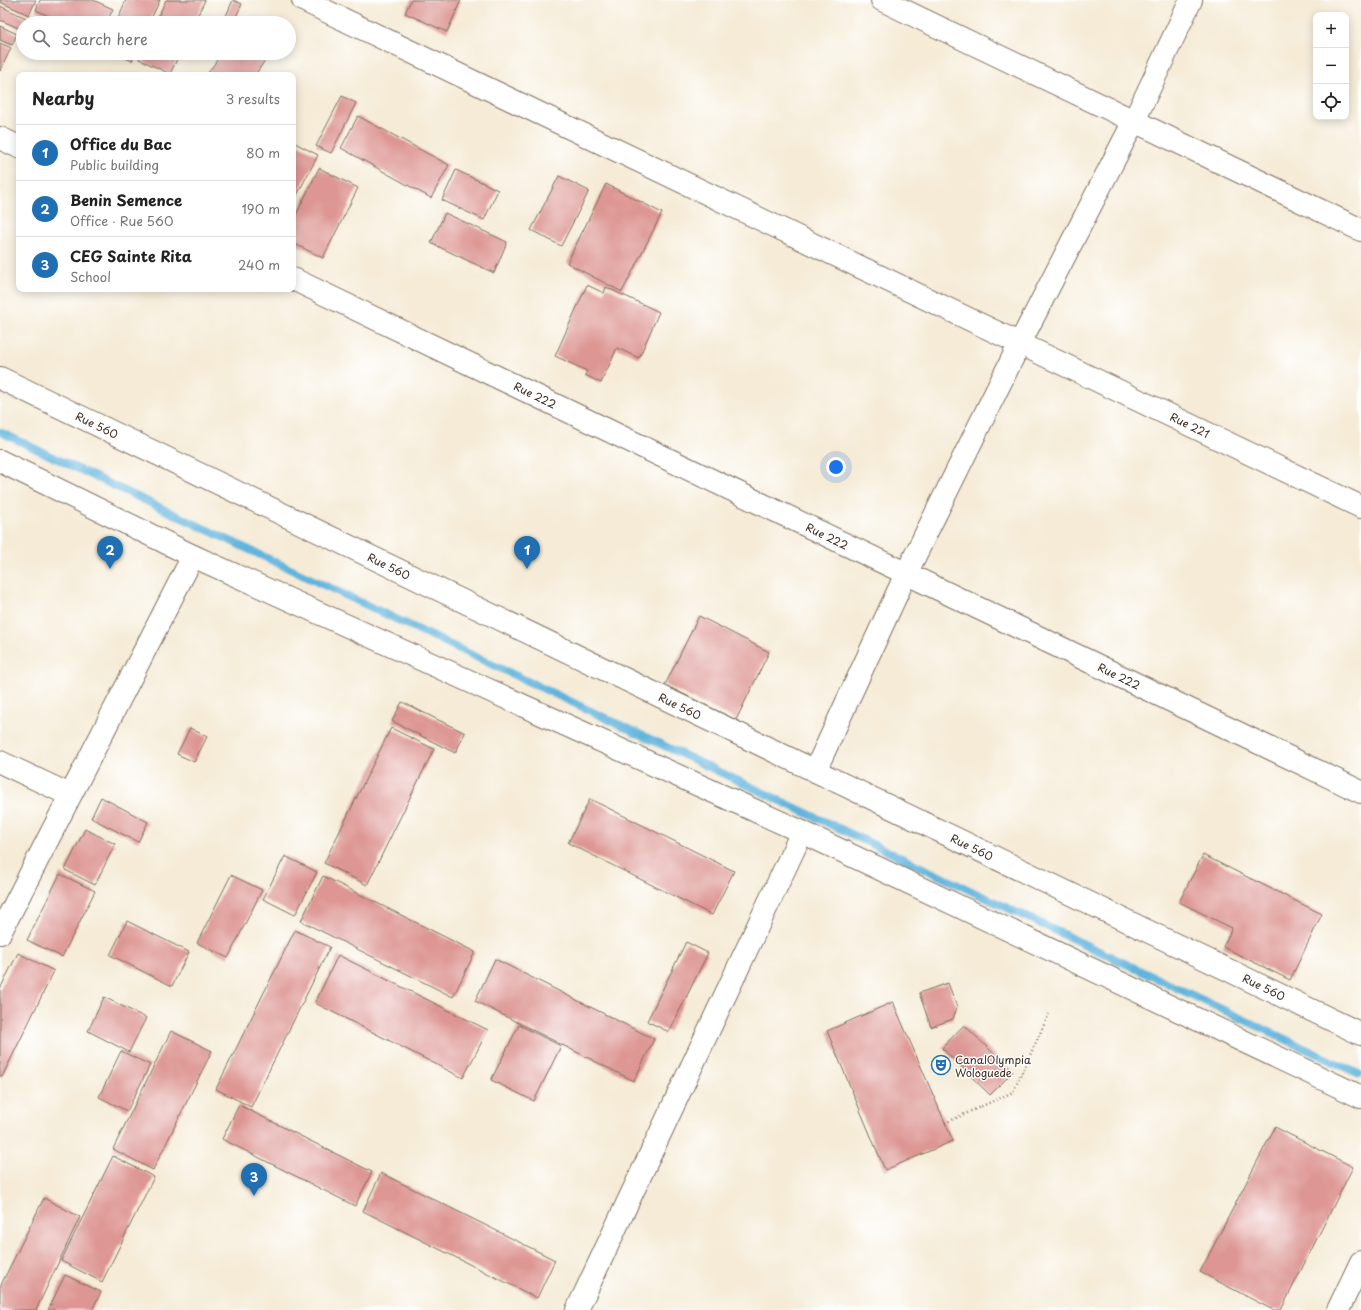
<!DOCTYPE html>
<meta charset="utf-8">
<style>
:root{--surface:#fff;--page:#f6f6f6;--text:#222;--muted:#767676;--line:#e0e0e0;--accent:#1f6fb2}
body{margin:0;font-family:"Playpen Sans",sans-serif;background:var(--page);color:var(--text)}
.controls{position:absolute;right:12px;top:12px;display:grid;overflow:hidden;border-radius:8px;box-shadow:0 2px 10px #0003}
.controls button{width:36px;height:36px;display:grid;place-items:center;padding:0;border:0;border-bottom:1px solid var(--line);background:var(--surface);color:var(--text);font:20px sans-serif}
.you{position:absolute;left:836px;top:467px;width:14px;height:14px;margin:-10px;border:3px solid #fff;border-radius:50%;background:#1a73e8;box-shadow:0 0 0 6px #1a73e833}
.badge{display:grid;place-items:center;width:26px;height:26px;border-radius:50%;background:var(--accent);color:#fff;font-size:13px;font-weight:700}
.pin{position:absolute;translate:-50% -33px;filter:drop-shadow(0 1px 2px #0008)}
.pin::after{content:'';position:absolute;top:21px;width:14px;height:12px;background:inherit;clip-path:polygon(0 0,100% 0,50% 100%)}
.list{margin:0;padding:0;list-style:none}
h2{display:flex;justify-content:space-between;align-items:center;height:52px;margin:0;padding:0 16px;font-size:17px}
h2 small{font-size:13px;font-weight:400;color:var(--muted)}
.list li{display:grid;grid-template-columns:26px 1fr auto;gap:12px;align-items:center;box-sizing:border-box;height:56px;padding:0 16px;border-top:1px solid var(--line)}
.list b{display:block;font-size:15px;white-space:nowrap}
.list p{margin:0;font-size:13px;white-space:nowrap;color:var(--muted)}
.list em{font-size:13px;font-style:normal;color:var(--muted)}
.icon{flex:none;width:22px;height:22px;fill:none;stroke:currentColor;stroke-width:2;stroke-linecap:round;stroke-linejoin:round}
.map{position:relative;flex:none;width:1361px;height:1310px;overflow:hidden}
.search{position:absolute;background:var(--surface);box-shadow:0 2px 10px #0003;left:16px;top:16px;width:280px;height:44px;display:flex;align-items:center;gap:10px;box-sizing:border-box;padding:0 14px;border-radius:22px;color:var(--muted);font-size:15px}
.panel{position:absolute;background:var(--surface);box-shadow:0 2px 10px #0003;left:16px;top:72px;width:280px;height:220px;border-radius:8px}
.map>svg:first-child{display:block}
</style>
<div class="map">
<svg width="1361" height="1310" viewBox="0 0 1361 1310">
<rect width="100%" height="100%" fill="#fff"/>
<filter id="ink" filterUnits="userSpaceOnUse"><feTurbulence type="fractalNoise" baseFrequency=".025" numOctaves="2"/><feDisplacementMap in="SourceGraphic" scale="8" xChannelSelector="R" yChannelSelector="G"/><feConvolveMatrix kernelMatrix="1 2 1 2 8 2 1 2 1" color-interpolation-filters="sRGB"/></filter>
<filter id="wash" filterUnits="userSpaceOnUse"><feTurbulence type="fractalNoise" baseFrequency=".012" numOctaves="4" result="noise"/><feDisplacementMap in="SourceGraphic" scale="16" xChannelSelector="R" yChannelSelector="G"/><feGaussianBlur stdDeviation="0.9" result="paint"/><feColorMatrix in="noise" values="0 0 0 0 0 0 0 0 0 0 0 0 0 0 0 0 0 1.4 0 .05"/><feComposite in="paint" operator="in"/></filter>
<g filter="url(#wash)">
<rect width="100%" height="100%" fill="#f5ebd6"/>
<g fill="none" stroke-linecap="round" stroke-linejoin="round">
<path stroke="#61b4dd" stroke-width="8" d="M 0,432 L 1359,1074"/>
</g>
<g id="blocks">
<path fill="#dd9693" d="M 0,0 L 36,0 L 29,15 L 0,2 Z
M 40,0 L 93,0 L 113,9 L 106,23 L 64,23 L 36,10 Z
M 126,0 L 160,0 L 149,23 L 116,23 Z
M 166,0 L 205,0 L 194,23 L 155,23 Z
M 233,0 L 242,4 L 233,23 L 223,23 Z
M 411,0 L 461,0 L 447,32 L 405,13 Z
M 0,6 L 26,18 L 21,29 L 0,20 Z
M 0,26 L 17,34 L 12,45 L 0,40 Z
M 0,43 L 11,48 L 0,71 Z
M 115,53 L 135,53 L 132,61 Z
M 141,53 L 180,53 L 170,74 L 139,59 Z
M 222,53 L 270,53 L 255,75 L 211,75 L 208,73 Z
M 342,96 L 356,103 L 331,153 L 316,146 Z
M 358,116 L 449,165 L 431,198 L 341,148 Z
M 293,142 L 318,155 L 296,197 L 293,195 Z
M 319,168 L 358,188 L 323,258 L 293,243 L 293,221 Z
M 456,170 L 498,190 L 484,220 L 442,200 Z
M 559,176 L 589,191 L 561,246 L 531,230 Z
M 606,184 L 662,213 L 622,292 L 567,263 Z
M 445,213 L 507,242 L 494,273 L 431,243 Z
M 587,285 L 604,293 L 606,287 L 659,312 L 639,358 L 617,348 L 601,383 L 585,375 L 587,371 L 555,356 Z
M 699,616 L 769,652 L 736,720 L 665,685 Z
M 402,702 L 465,733 L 455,753 L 392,721 Z
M 190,728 L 207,737 L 194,762 L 177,754 Z
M 391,728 L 434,749 L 367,885 L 324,863 Z
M 101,797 L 148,822 L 138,842 L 91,818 Z
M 590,799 L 734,871 L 712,915 L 568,843 Z
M 85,829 L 115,844 L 95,885 L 65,870 Z
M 1203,855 L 1322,914 L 1290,980 L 1223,947 L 1232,928 L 1179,902 Z
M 285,856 L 317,872 L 295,915 L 263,899 Z
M 60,874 L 95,891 L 62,957 L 27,940 Z
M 231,875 L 262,890 L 228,958 L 197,943 Z
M 323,876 L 475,952 L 453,997 L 301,921 Z
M 127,921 L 189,952 L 172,986 L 110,955 Z
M 295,930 L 330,947 L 251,1107 L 216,1089 Z
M 686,942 L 708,953 L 669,1032 L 647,1021 Z
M 18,953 L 54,971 L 2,1077 L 0,1076 L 0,989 Z
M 338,955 L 488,1030 L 463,1078 L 315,1003 Z
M 495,959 L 654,1039 L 634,1081 L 475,1001 Z
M 948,983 L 957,1007 L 953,1019 L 931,1027 L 919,993 Z
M 104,997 L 146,1018 L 129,1052 L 88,1031 Z
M 893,1002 L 953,1141 L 885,1170 L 827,1031 Z
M 519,1025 L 561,1046 L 534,1101 L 491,1080 Z
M 964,1025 L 1013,1072 L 990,1095 L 942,1048 Z
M 171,1031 L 212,1051 L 153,1170 L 113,1149 Z
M 121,1051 L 150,1065 L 127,1111 L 99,1097 Z
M 239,1105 L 372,1172 L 355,1206 L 222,1139 Z
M 1275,1127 L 1353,1167 L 1281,1310 L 1273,1310 L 1200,1272 Z
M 113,1156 L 154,1177 L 102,1282 L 61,1261 Z
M 381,1173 L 555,1260 L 537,1298 L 363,1211 Z
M 44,1198 L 80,1217 L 36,1310 L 0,1310 L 0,1287 Z
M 65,1275 L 101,1292 L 92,1310 L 48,1310 Z"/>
</g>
</g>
<g filter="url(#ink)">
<use href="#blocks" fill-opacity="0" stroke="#7c6e5e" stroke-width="1"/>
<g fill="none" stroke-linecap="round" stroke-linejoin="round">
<defs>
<path id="street" d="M 303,0 L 1361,507
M 882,0 L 1361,230
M 0,138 L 19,147
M 293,279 L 1361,792
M 0,762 L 70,795
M 815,771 L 906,574 L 1020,343 L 1134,121 L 1191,0
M 0,933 L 193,556
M 577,1310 L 802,832"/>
<path id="secondary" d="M 0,378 L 1361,1034
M 0,461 L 193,556 L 802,832 L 1361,1097
M 1338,1310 L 1361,1262"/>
</defs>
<use href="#street" stroke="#7c6e5e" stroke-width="24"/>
<use href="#secondary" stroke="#7c6e5e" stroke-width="24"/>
<path stroke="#7c6e5e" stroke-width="2.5" stroke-dasharray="1 3" stroke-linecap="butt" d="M 945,1123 L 1013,1092 L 1049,1014"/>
<use href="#street" stroke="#fff" stroke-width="22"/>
<use href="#secondary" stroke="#fff" stroke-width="22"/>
</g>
</g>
<defs>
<symbol id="theatre-ring" viewBox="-11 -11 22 22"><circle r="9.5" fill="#fff" stroke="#1f6fb2" stroke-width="1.5"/><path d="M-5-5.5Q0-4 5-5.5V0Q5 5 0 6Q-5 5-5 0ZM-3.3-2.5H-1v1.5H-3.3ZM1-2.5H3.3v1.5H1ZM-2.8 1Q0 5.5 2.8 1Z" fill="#1f6fb2"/></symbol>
</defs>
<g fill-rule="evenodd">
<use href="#theatre-ring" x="930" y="1054" width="22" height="22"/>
</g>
<g text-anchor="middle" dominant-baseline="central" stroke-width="3" stroke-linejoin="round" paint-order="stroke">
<g font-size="11" fill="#3b2a1e" stroke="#fff">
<text transform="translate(535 395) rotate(26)">Rue 222</text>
<text transform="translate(97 425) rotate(26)">Rue 560</text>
<text transform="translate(1190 425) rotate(26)">Rue 221</text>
<text transform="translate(827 536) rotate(26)">Rue 222</text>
<text transform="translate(389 566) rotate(26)">Rue 560</text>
<text transform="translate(1119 676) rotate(26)">Rue 222</text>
<text transform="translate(680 706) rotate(26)">Rue 560</text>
<text transform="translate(972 847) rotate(26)">Rue 560</text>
<text transform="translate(1264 987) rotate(26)">Rue 560</text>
</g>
<g font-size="11" fill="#3b2a1e" stroke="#fff" text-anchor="start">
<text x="955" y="1059">CanalOlympia<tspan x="955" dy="13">Wologuede</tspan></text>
</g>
</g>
</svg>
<div class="controls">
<button>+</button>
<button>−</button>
<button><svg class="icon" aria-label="locate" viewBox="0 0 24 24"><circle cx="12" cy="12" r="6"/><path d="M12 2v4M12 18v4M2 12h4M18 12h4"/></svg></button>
</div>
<div class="you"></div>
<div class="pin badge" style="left:527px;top:569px">1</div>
<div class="pin badge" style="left:110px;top:569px">2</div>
<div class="pin badge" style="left:254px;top:1196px">3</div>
<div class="search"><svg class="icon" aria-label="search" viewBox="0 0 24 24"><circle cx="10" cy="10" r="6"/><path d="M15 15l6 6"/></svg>Search here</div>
<section class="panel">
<h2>Nearby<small>3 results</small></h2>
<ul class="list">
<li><span class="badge">1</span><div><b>Office du Bac</b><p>Public building</p></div><em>80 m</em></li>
<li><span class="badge">2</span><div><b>Benin Semence</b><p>Office · Rue 560</p></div><em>190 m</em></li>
<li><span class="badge">3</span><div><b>CEG Sainte Rita</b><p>School</p></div><em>240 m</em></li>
</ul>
</section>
</div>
